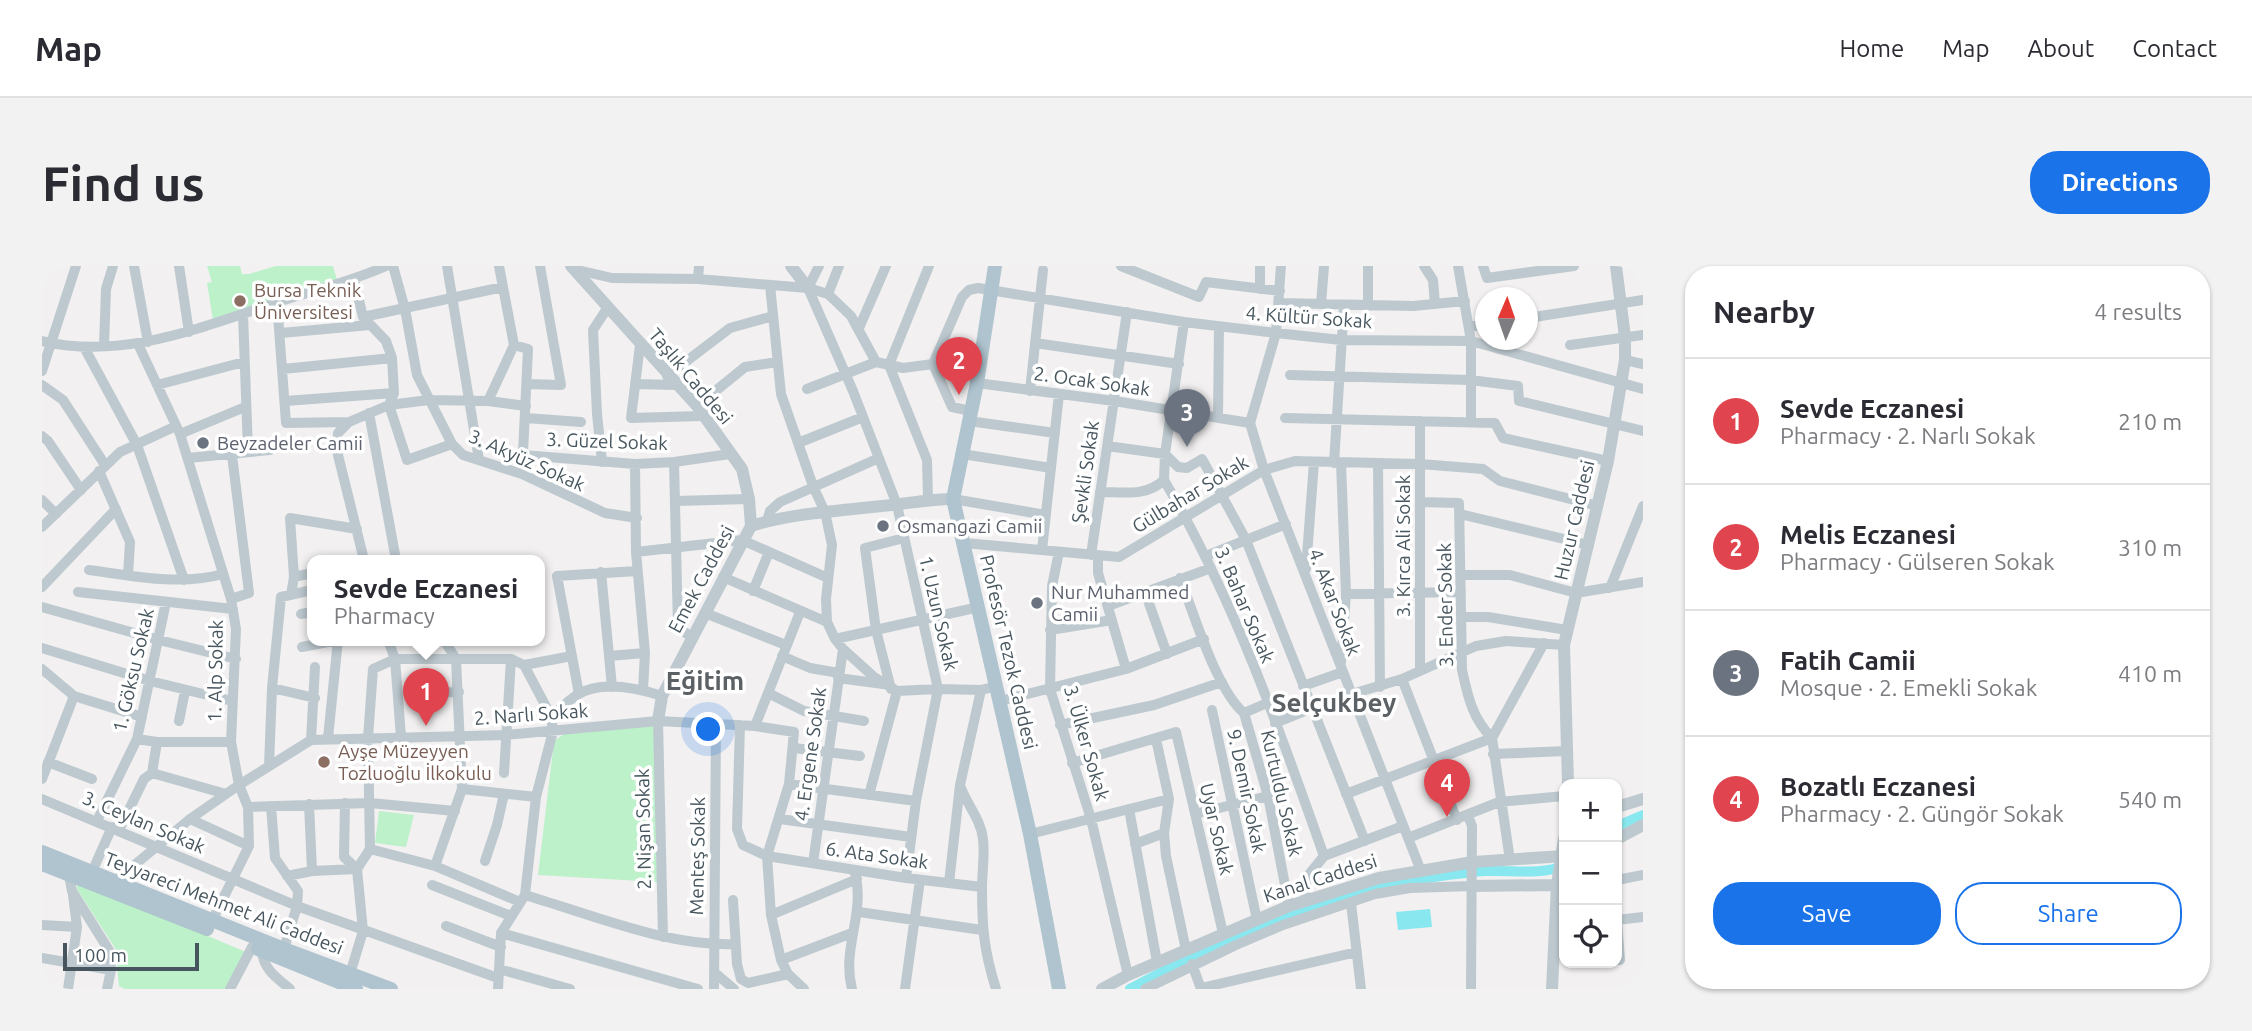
<!DOCTYPE html>
<meta charset="utf-8">
<style>
:root{--surface:#fff;--page:#f2f2f3;--text:#2b2b33;--muted:#7c7c81;--line:#e1e1e2;--accent:#1a73e8}
body{margin:0;font-family:Ubuntu,sans-serif;background:var(--page);color:var(--text)}
.controls{position:absolute;right:21px;bottom:21px;display:grid;overflow:hidden;border-radius:14px;box-shadow:0 2px 5px #0004}
.controls button{width:63px;height:63px;display:grid;place-items:center;padding:0;border:0;border-bottom:2px solid var(--line);background:var(--surface);color:var(--text);font:35px sans-serif}
.compass{position:absolute;left:1433px;top:21px;width:63px;height:63px;border-radius:50%;background:var(--surface);box-shadow:0 2px 5px #0004;rotate:2deg}
.scale{position:absolute;left:21px;bottom:18px;width:136px;box-sizing:border-box;padding-left:7px;border:4px solid #47565e;border-top:0;font-size:19px;line-height:24px;white-space:nowrap;color:#47565e;-webkit-text-stroke:5px #fff;paint-order:stroke}
.you{position:absolute;left:667px;top:464px;width:24px;height:24px;margin:-18px;border:5px solid #fff;border-radius:50%;background:#1a73e8;box-shadow:0 0 0 10px #1a73e833}
.badge{display:grid;place-items:center;width:46px;height:46px;border-radius:50%;background:var(--accent);color:#fff;font-size:23px;font-weight:700}
.pin{position:absolute;translate:-50% -58px;filter:drop-shadow(0 2px 4px #0008)}
.pin::after{content:'';position:absolute;top:37px;width:24px;height:21px;background:inherit;clip-path:polygon(0 0,100% 0,50% 100%)}
.popup{position:absolute;left:265px;top:289px;width:238px;height:91px;box-sizing:border-box;display:grid;place-content:center;border-radius:14px;background:var(--surface);filter:drop-shadow(0 2px 5px #0005);font-size:23px;white-space:nowrap;color:var(--muted)}
.popup b{font-size:26px;color:var(--text)}
.popup::after{content:'';position:absolute;left:50%;top:100%;margin-left:-14px;border:14px solid transparent;border-top-color:var(--surface)}
.list{margin:0;padding:0;list-style:none}
h2{display:flex;justify-content:space-between;align-items:center;height:91px;margin:0;padding:0 28px;font-size:30px}
h2 small{font-size:23px;font-weight:400;color:var(--muted)}
.list li{display:grid;grid-template-columns:46px 1fr auto;gap:21px;align-items:center;box-sizing:border-box;height:126px;padding:0 28px;border-top:2px solid var(--line)}
.list b{display:block;font-size:26px;white-space:nowrap}
.list p{margin:0;font-size:23px;white-space:nowrap;color:var(--muted)}
.list em{font-size:23px;font-style:normal;color:var(--muted)}
.actions{display:flex;gap:14px;padding:21px 28px}
.actions a{flex:1;padding:16px 0;border:2px solid var(--accent);border-radius:28px;text-align:center;font-size:24px;color:var(--accent)}
.actions .main{background:var(--accent);color:#fff}
.icon{flex:none;width:38px;height:38px;fill:none;stroke:currentColor;stroke-width:2;stroke-linecap:round;stroke-linejoin:round}
.map{position:relative;flex:none;width:1601px;height:723px;overflow:hidden;border-radius:28px}
header{display:flex;align-items:center;gap:42px;box-sizing:border-box;height:98px;padding:0 35px;background:var(--surface);border-bottom:2px solid var(--line)}
header strong{font-size:33px}
nav{display:flex;gap:38px;margin-inline-start:auto;font-size:24px}
.intro{display:flex;align-items:center;justify-content:space-between;box-sizing:border-box;height:168px;padding:0 42px}
h1{margin:0;font-size:49px}
.button{padding:18px 32px;border-radius:28px;background:var(--accent);color:#fff;font-size:24px;font-weight:700}
main{display:flex;gap:42px;padding:0 42px}
aside{flex:1;background:var(--surface);border-radius:28px;box-shadow:0 2px 5px #0004}
.map>svg:first-child{display:block}
</style>
<header>
<strong>Map</strong>
<nav><a>Home</a><a>Map</a><a>About</a><a>Contact</a></nav>
</header>
<div class="intro"><h1>Find us</h1><a class="button">Directions</a></div>
<main>
<div class="map">
<svg width="1601" height="723" viewBox="0 0 1601 723">
<rect width="100%" height="100%" fill="#f2f0f0"/>
<path fill="#bdf1ca" d="M 165,0 L 198,0 L 200,8 L 207,8 L 234,0 L 291,0 L 295,14 L 171,54 L 165,17 L 170,16 Z
M 612,459 L 615,616 L 496,609 L 512,475 L 525,466 Z
M 337,545 L 372,549 L 364,581 L 333,577 Z
M 35,615 L 204,686 L 184,723 L 83,723 L 77,720 L 73,682 L 35,623 Z"/>
<path fill="#89e8ef" d="M 1388,643 L 1390,661 L 1356,664 L 1354,646 Z"/>
<g fill="none" stroke-linecap="round" stroke-linejoin="round">
<path stroke="#89e8ef" stroke-width="10" d="M 1575,560 L 1601,549
M 1088,723 C 1172,677 1269,631 1364,615 C 1390,611 1417,607 1443,605 C 1470,604 1498,609 1522,600"/>
<path stroke="#bdc9cf" stroke-width="10" d="M 92,0 L 106,76
M 137,0 L 147,66
M 351,0 L 363,43 L 375,109 L 410,178 L 421,189 L 480,208 L 563,247 L 595,252
M 405,0 L 437,194
M 1079,0 L 1157,31 L 1164,16 L 1238,25
M 1382,0 L 1391,14 L 1393,38
M 1416,0 L 1429,75 L 1429,156
M 1441,0 L 1445,12 L 1532,0
M 535,4 L 570,12 L 656,13 L 766,22 L 786,28 L 809,50 L 834,96 L 861,102 L 891,98 L 910,141 L 929,145
M 656,13 L 657,0
M 312,14 L 321,51 L 344,75 L 350,92 L 352,127 L 347,139 L 307,156 L 296,167 L 295,185 L 322,294
M 728,19 L 739,128 L 771,220 L 783,246 L 790,279 L 784,333 L 785,356 L 793,373 L 801,383 L 832,411 L 855,425 L 896,423 L 939,424 L 955,420
M 766,22 L 811,125 L 855,239 L 896,423 L 874,535 L 864,612
M 766,22 L 777,0
M 1218,23 L 1218,0
M 786,28 L 797,0
M 235,36 L 244,157 L 307,156
M 1238,37 L 1371,40 L 1423,35
M 1279,38 L 1282,0
M 1326,40 L 1326,0
M 201,48 L 206,185
M 321,51 L 461,21
M 1486,52 L 1601,34
M 1427,61 L 1444,58
M 817,62 L 844,0
M 239,67 L 328,59
M 0,75 C 81,94 157,62 233,37 C 272,24 306,17 344,0
M 993,77 L 1137,98
M 96,78 L 138,168 L 189,333 L 194,363 L 189,476 L 197,519 L 206,541 L 207,580 L 170,655
M 472,79 L 486,83 L 480,208
M 598,79 L 589,152 L 660,150
M 1528,79 L 1601,69
M 62,80 L 64,23 L 71,0
M 42,81 L 95,179 L 142,314
M 1583,94 L 1601,98
M 891,98 L 920,31 L 927,24 L 936,22 L 1142,56 L 1234,67 L 1299,74 L 1429,75 L 1601,123
M 847,99 L 885,194 L 886,233
M 847,99 L 887,0
M 241,103 L 350,92
M 0,105 L 34,0
M 1248,109 L 1428,114 L 1476,120 L 1477,135 L 1601,165
M 625,110 L 688,62 L 731,50
M 935,117 L 1072,135 L 1208,157 L 1234,67 L 1239,0
M 485,118 L 519,119 L 498,0
M 593,118 L 634,119
M 0,119 L 21,134 L 63,199
M 115,119 L 202,96
M 765,123 L 834,96
M 988,125 L 1001,4
M 243,135 L 352,127
M 446,135 L 472,79 L 457,0
M 655,140 L 703,101 L 735,96
M 327,147 L 354,294
M 484,152 L 539,156
M 1176,152 L 1177,61
M 1243,152 L 1453,157 L 1461,172 L 1566,195
M 927,155 L 1013,167
M 1208,157 L 1222,204 L 1379,605
M 138,168 L 203,141
M 0,170 L 6,175 L 39,224
M 756,177 L 821,151
M 410,178 L 365,194 L 347,139 L 387,134 L 446,135 L 484,140
M 1065,180 L 1123,188 L 1136,201 L 1145,202 L 1160,193 L 1204,274 L 1323,575
M 920,188 L 1009,202
M 481,189 L 593,198 L 632,196 L 688,188
M 146,192 L 228,184
M 560,196 L 555,148 L 551,64 L 566,41
M 632,196 L 636,362 L 650,371
M 1292,197 L 1302,39
M 1336,197 L 1338,421
M 593,198 L 594,286 L 603,387 L 601,424
M 57,205 L 88,276 L 86,309
M 1122,214 C 1191,331 1237,462 1282,590 L 1265,611 L 1263,635
M 1058,226 C 1082,226 1104,231 1122,214 L 1123,188 L 1142,56
M 911,233 L 1004,249
M 0,234 L 14,248
M 633,235 L 707,233
M 1418,248 L 1547,279
M 725,255 L 728,245 L 738,236 L 837,192
M 0,261 L 78,186 L 134,160
M 922,277 L 1077,291 L 1222,204 L 1253,195 L 1378,198 L 1441,203 L 1458,215 L 1556,240
M 1000,284 L 1017,128
M 594,286 L 700,274 L 786,312
M 1017,286 L 1010,320 L 1008,423 L 1049,553 L 1086,709
M 1049,289 L 1085,46
M 1056,290 L 1056,307 L 1084,403
M 1164,290 L 1244,258
M 1264,303 L 1272,196
M 47,304 C 91,310 138,320 181,308
M 559,306 L 570,421
M 1420,309 L 1468,309 L 1534,327 L 1601,316
M 252,311 L 270,307
M 681,311 L 785,356
M 1138,312 C 1152,348 1174,423 1202,447
M 0,321 L 74,243
M 1568,322 L 1601,240
M 711,325 L 727,286
M 36,326 L 191,343
M 1103,326 L 1125,388
M 1304,328 L 1419,326
M 249,329 L 252,311 L 248,252 L 315,263
M 189,333 L 207,327 L 190,189
M 1066,340 L 1169,302
M 0,341 L 117,374 L 194,393
M 663,347 L 744,379
M 259,348 L 270,346
M 1420,351 L 1446,351 L 1525,364
M 1008,364 L 1070,354
M 793,373 L 937,341
M 346,374 L 353,393 L 359,471
M 260,381 L 296,374
M 0,382 L 108,415 L 190,435
M 567,390 L 603,387
M 740,390 L 768,402 L 797,407
M 1299,396 L 1304,328 L 1299,197
M 482,399 L 530,390
M 0,403 L 32,430 L 100,451
M 1378,405 L 1378,155
M 796,412 L 841,418
M 1360,413 L 1415,554
M 1261,420 L 1301,406
M 230,422 L 273,432
M 849,423 L 834,364 L 823,282 L 862,272
M 389,427 L 417,426
M 726,427 L 762,445 L 822,455
M 537,428 L 515,310 L 595,305
M 1310,428 L 1360,413 L 1434,380 L 1464,375 L 1522,379
M 958,435 L 1084,403 L 1162,373
M 1225,437 L 1202,447 L 1226,530 L 1247,640
M 1170,444 L 1215,654
M 509,450 C 518,443 526,435 535,429 C 559,414 595,422 620,430
M 137,455 L 143,425
M 616,455 L 621,671
M 1233,457 L 1270,442
M 698,459 L 695,563 L 701,579 L 725,590 L 864,612 L 940,621
M 1018,459 L 1112,439 L 1180,416
M 713,460 L 758,346
M 286,472 L 296,374
M 95,473 L 115,476 L 189,476
M 269,474 L 273,401
M 752,482 L 818,490
M 1451,488 L 1525,485
M 6,496 L 50,513
M 1030,497 L 1134,466 L 1181,667
M 227,500 L 230,422 L 239,331 L 270,324
M 110,507 L 184,528
M 462,507 L 469,393
M 0,513 L 32,430
M 747,518 L 874,535
M 918,519 C 924,538 939,553 941,573 C 943,589 940,606 940,622 C 940,662 942,685 954,723
M 420,523 L 494,531
M 1304,528 L 1450,472 C 1430,452 1426,431 1420,404 L 1417,237 L 1378,236
M 827,529 L 855,425
M 0,533 L 255,640 L 456,712
M 303,537 L 302,591 L 315,603
M 267,538 L 270,605
M 229,540 L 233,592 L 256,625 L 255,640 L 242,683
M 206,541 L 328,537 L 413,545
M 1087,543 L 1115,696
M 1153,548 L 1226,530
M 1426,550 L 1430,560 L 1429,723
M 148,553 L 207,580
M 738,553 L 869,571
M 55,555 L 95,473 L 124,336
M 77,564 L 102,513 L 110,507 L 115,476
M 1122,567 L 1124,590 L 1144,684
M 988,568 L 1127,533
M 1366,572 L 1457,536 L 1522,530
M 1093,578 L 1122,567 L 1127,533 L 1114,473
M 328,583 L 393,600 L 478,636
M 1282,590 L 1361,560
M 1468,594 L 1450,472 L 1502,377
M 443,595 L 455,559 L 462,528
M 771,597 L 801,383
M 393,600 L 420,523 L 414,393 L 402,374
M 50,606 L 70,561
M 27,609 L 30,625 L 68,686 L 69,704 L 65,723
M 245,610 L 270,605 L 315,603
M 1575,614 L 1601,609
M 73,615 L 148,553 L 197,519 L 269,474 L 464,469 L 616,455 L 713,460 L 752,466 L 747,518 L 725,590 L 729,649 L 739,694 L 746,708 L 762,723
M 907,617 L 918,519 L 939,424
M 390,619 L 469,650
M 483,629 C 548,648 626,681 693,678
M 691,634 L 695,698 L 699,713 L 706,717 L 746,708
M 1309,637 L 1319,723
M 817,646 L 940,664
M 729,649 L 815,613
M 1575,654 L 1601,651
M 1575,656 L 1578,694 L 1575,694
M 0,659 L 35,661
M 404,660 L 459,681
M 459,667 L 656,723
M 220,685 C 221,703 235,712 248,723
M 0,692 L 69,704
M 739,694 L 810,667
M 1150,698 L 1159,723
M 457,703 L 528,723
M 672,706 L 692,723
M 308,708 L 321,665 L 315,603 L 328,583 L 326,472 L 331,403 L 353,393 L 469,393 L 482,399 L 509,450 L 511,465 L 494,531 L 483,629 L 459,667 L 456,723
M 1159,722 L 1315,686
M 0,723 L 1,723
M 26,723 L 35,661 L 31,629
M 188,723 L 210,681
M 672,723 L 674,457
M 810,723 C 799,681 825,646 812,604
M 863,723 L 878,614
M 1103,723 L 1194,679 L 1241,659 L 1333,628 L 1368,622 L 1430,620"/>
<path stroke="#bdc9cf" stroke-width="12" d="M 529,0 L 655,140 L 700,203 L 707,233 L 709,260
M 749,0 L 766,22
M 616,455 L 620,430 L 709,260 C 751,247 796,245 840,240 C 864,238 886,233 911,233
M 1526,518 L 1522,379 L 1566,195 L 1583,94 L 1583,71 L 1574,0
M 1575,541 L 1601,533
M 1575,573 L 1601,559
M 1430,620 L 1515,619 L 1520,616
M 1060,723 L 1086,709 L 1247,640 L 1337,612 L 1431,596 L 1522,590
M 1510,723 L 1515,619 L 1522,573"/>
<path stroke="#afc4cf" stroke-width="14" d="M 953,0 L 935,117 L 911,233 L 988,568 L 1017,723
M 0,586 L 242,683 L 349,723
M 0,598 L 165,663
M 216,683 L 314,723"/>
</g>
<g fill="#8d6e63" stroke="#fff" stroke-width="2.5">
<circle cx="198" cy="35" r="7"/>
<circle cx="282" cy="496" r="7"/>
</g>
<g fill="#6b7280" stroke="#fff" stroke-width="2.5">
<circle cx="161" cy="177" r="7"/>
<circle cx="841" cy="260" r="7"/>
<circle cx="995" cy="337" r="7"/>
</g>
<g text-anchor="middle" dominant-baseline="central" stroke-width="7" stroke-linejoin="round" paint-order="stroke">
<g font-size="19" fill="#785e54" stroke="#fff" text-anchor="start">
<text x="212" y="24">Bursa Teknik<tspan x="212" dy="22">Üniversitesi</tspan></text>
<text x="296" y="485">Ayşe Müzeyyen<tspan x="296" dy="22">Tozluoğlu İlkokulu</tspan></text>
</g>
<g font-size="19" fill="#47565e" stroke="#fff">
<text transform="translate(1267 51) rotate(4)">4. Kültür Sokak</text>
<text transform="translate(649 110) rotate(50)">Taşlık Caddesi</text>
<text transform="translate(1050 115) rotate(8)">2. Ocak Sokak</text>
<text transform="translate(565 175) rotate(2)">3. Güzel Sokak</text>
<text transform="translate(485 194) rotate(24)">3. Akyüz Sokak</text>
<text transform="translate(1043 206) rotate(-82)">Şevkli Sokak</text>
<text transform="translate(1148 228) rotate(-31)">Gülbahar Sokak</text>
<text transform="translate(1532 254) rotate(-77)">Huzur Caddesi</text>
<text transform="translate(1361 280) rotate(-90)">3. Kırca Ali Sokak</text>
<text transform="translate(659 313) rotate(-62)">Emek Caddesi</text>
<text transform="translate(1293 336) rotate(69)">4. Akar Sokak</text>
<text transform="translate(1203 339) rotate(67)">3. Bahar Sokak</text>
<text transform="translate(1403 339) rotate(-91)">3. Ender Sokak</text>
<text transform="translate(897 347) rotate(77)">1. Uzun Sokak</text>
<text transform="translate(967 386) rotate(77)">Profesör Tezok Caddesi</text>
<text transform="translate(91 404) rotate(-77)">1. Göksu Sokak</text>
<text transform="translate(173 405) rotate(-89)">1. Alp Sokak</text>
<text transform="translate(489 448) rotate(-4)">2. Narlı Sokak</text>
<text transform="translate(1045 477) rotate(74)">3. Ülker Sokak</text>
<text transform="translate(768 488) rotate(-82)">4. Ergene Sokak</text>
<text transform="translate(1205 525) rotate(78)">9. Demir Sokak</text>
<text transform="translate(1240 527) rotate(77)">Kurtuldu Sokak</text>
<text transform="translate(102 556) rotate(23)">3. Ceylan Sokak</text>
<text transform="translate(601 563) rotate(-91)">2. Nişan Sokak</text>
<text transform="translate(1175 563) rotate(77)">Uyar Sokak</text>
<text transform="translate(835 589) rotate(8)">6. Ata Sokak</text>
<text transform="translate(655 590) rotate(-89)">Menteş Sokak</text>
<text transform="translate(1278 612) rotate(-18)">Kanal Caddesi</text>
<text transform="translate(182 637) rotate(21)">Teyyareci Mehmet Ali Caddesi</text>
</g>
<g font-size="19" fill="#5b616d" stroke="#fff" text-anchor="start">
<text x="175" y="177">Beyzadeler Camii</text>
<text x="855" y="260">Osmangazi Camii</text>
<text x="1009" y="326">Nur Muhammed<tspan x="1009" dy="22">Camii</tspan></text>
</g>
<g font-size="26" font-weight="bold" fill="#5c6165" stroke="#fff">
<text x="663" y="414">Eğitim</text>
<text x="1292" y="436">Selçukbey</text>
</g>
</g>
</svg>
<div class="controls">
<button>+</button>
<button>−</button>
<button><svg class="icon" aria-label="locate" viewBox="0 0 24 24"><circle cx="12" cy="12" r="6"/><path d="M12 2v4M12 18v4M2 12h4M18 12h4"/></svg></button>
</div>
<svg class="compass" viewBox="-18 -18 36 36"><path d="M0-13l5 13h-10z" fill="#e53935"/><path d="M0 13l5-13h-10z" fill="#7c7c81"/></svg>
<div class="scale">100 m</div>
<div class="you"></div>
<div class="pin badge" style="left:384px;top:460px;background:#e0444e">1</div>
<div class="popup"><b>Sevde Eczanesi</b>Pharmacy</div>
<div class="pin badge" style="left:917px;top:129px;background:#e0444e">2</div>
<div class="pin badge" style="left:1145px;top:181px;background:#6b7280">3</div>
<div class="pin badge" style="left:1405px;top:551px;background:#e0444e">4</div>
</div>
<aside>
<h2>Nearby<small>4 results</small></h2>
<ul class="list">
<li><span class="badge" style="background:#e0444e">1</span><div><b>Sevde Eczanesi</b><p>Pharmacy · 2. Narlı Sokak</p></div><em>210 m</em></li>
<li><span class="badge" style="background:#e0444e">2</span><div><b>Melis Eczanesi</b><p>Pharmacy · Gülseren Sokak</p></div><em>310 m</em></li>
<li><span class="badge" style="background:#6b7280">3</span><div><b>Fatih Camii</b><p>Mosque · 2. Emekli Sokak</p></div><em>410 m</em></li>
<li><span class="badge" style="background:#e0444e">4</span><div><b>Bozatlı Eczanesi</b><p>Pharmacy · 2. Güngör Sokak</p></div><em>540 m</em></li>
</ul>
<div class="actions"><a class="main">Save</a><a>Share</a></div>
</aside>
</main>
